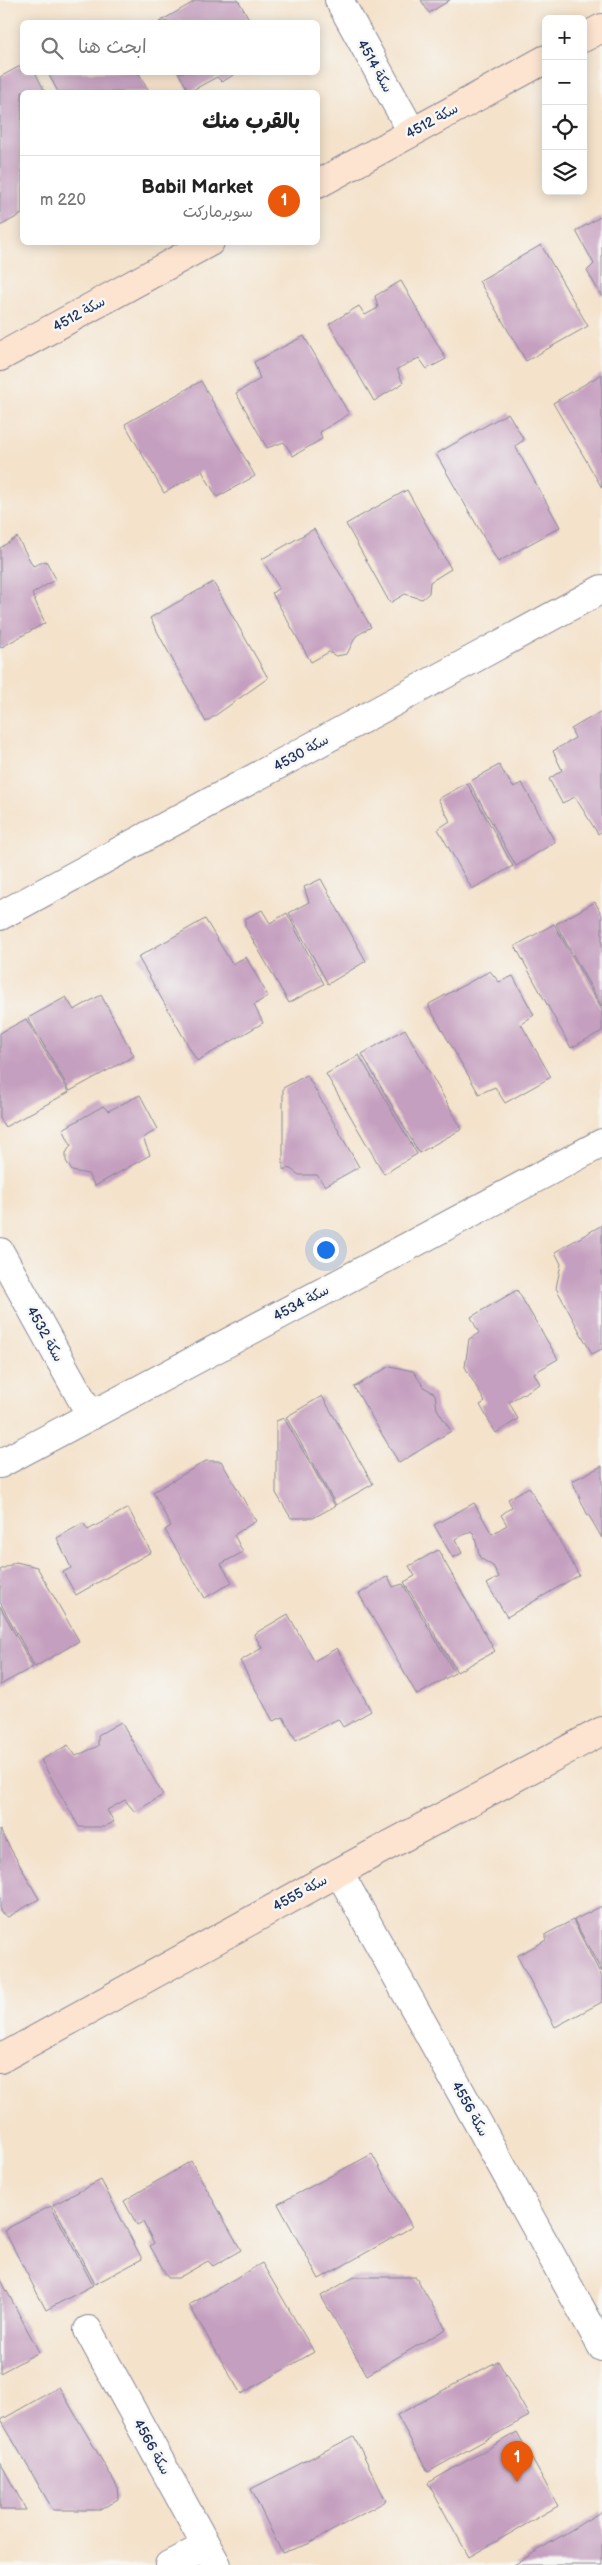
<!DOCTYPE html>
<html lang="ar">
<meta charset="utf-8">
<style>
:root{--surface:#fff;--page:#f2f2f2;--text:#222;--muted:#767676;--line:#e0e0e0;--accent:#ea580c}
body{margin:0;font-family:"Balsamiq Sans","Playpen Sans Arabic",sans-serif;background:var(--page);color:var(--text);direction:rtl}
.controls{position:absolute;right:15px;top:15px;display:grid;overflow:hidden;border-radius:8px;box-shadow:0 2px 12px #0003}
.controls button{width:45px;height:45px;display:grid;place-items:center;padding:0;border:0;border-bottom:1px solid var(--line);background:var(--surface);color:var(--text);font:25px sans-serif}
.you{position:absolute;left:325px;top:1249px;width:18px;height:18px;margin:-12px;border:4px solid #fff;border-radius:50%;background:#1a73e8;box-shadow:0 0 0 8px #1a73e833}
.badge{display:grid;place-items:center;width:32px;height:32px;border-radius:50%;background:var(--accent);color:#fff;font-size:16px;font-weight:700}
.pin{position:absolute;translate:-50% -41px;filter:drop-shadow(0 1px 2px #0008)}
.pin::after{content:'';position:absolute;top:26px;width:18px;height:15px;background:inherit;clip-path:polygon(0 0,100% 0,50% 100%)}
.list{margin:0;padding:0;list-style:none}
h2{display:flex;justify-content:space-between;align-items:center;height:65px;margin:0;padding:0 20px;font-size:21px}
h2 small{font-size:16px;font-weight:400;color:var(--muted)}
.list li{display:grid;grid-template-columns:32px 1fr auto;gap:15px;align-items:center;box-sizing:border-box;height:90px;padding:0 20px;border-top:1px solid var(--line)}
.list b{display:block;font-size:19px;white-space:nowrap}
.list p{margin:0;font-size:16px;white-space:nowrap;color:var(--muted)}
.list em{font-size:16px;font-style:normal;color:var(--muted)}
.icon{flex:none;width:28px;height:28px;fill:none;stroke:currentColor;stroke-width:2;stroke-linecap:round;stroke-linejoin:round}
.map{position:relative;flex:none;width:602px;height:2565px;overflow:hidden;direction:ltr}
.search{position:absolute;background:var(--surface);box-shadow:0 2px 12px #0003;left:20px;top:20px;width:300px;height:55px;display:flex;align-items:center;gap:12px;box-sizing:border-box;padding:0 18px;border-radius:8px;color:var(--muted);font-size:19px}
.panel{position:absolute;background:var(--surface);box-shadow:0 2px 12px #0003;left:20px;top:90px;width:300px;height:155px;border-radius:8px;direction:rtl}
.map>svg:first-child{display:block}
</style>
<div class="map">
<svg width="602" height="2565" viewBox="0 0 602 2565">
<rect width="100%" height="100%" fill="#f6f6f2"/>
<filter id="ink" filterUnits="userSpaceOnUse"><feTurbulence type="fractalNoise" baseFrequency=".02" numOctaves="2"/><feDisplacementMap in="SourceGraphic" scale="10" xChannelSelector="R" yChannelSelector="G"/><feConvolveMatrix kernelMatrix="1 2 1 2 8 2 1 2 1" color-interpolation-filters="sRGB"/></filter>
<filter id="wash" filterUnits="userSpaceOnUse"><feTurbulence type="fractalNoise" baseFrequency=".0096" numOctaves="4" result="noise"/><feDisplacementMap in="SourceGraphic" scale="20" xChannelSelector="R" yChannelSelector="G"/><feGaussianBlur stdDeviation="1.12" result="paint"/><feColorMatrix in="noise" values="0 0 0 0 0 0 0 0 0 0 0 0 0 0 0 0 0 1.4 0 .05"/><feComposite in="paint" operator="in"/></filter>
<g filter="url(#wash)">
<rect width="100%" height="100%" fill="#f4e2cb"/>
<g id="blocks">
<path fill="#c59fbf" d="M 197,0 L 238,0 L 251,22 L 159,22 Z
M 421,0 L 450,0 L 429,13 Z
M 22,65 L 22,72 L 35,72 L 45,92 L 22,92 L 22,214 L 0,226 L 0,77 Z
M 50,72 L 138,72 L 149,92 L 58,92 L 48,73 Z
M 178,72 L 238,72 L 222,82 L 217,77 L 189,92 Z
M 602,216 L 602,297 L 587,271 L 594,264 L 576,231 Z
M 541,245 L 588,326 L 526,361 L 479,281 Z
M 401,281 L 446,359 L 427,369 L 419,358 L 397,369 L 403,383 L 374,401 L 329,324 L 359,306 L 365,315 L 378,308 L 375,296 Z
M 304,336 L 349,414 L 320,432 L 322,439 L 293,456 L 284,442 L 267,448 L 236,393 L 260,379 L 254,362 Z
M 602,374 L 602,488 L 553,403 Z
M 201,381 L 255,476 L 217,497 L 202,471 L 164,493 L 125,424 Z
M 508,413 L 524,440 L 515,446 L 560,527 L 498,562 L 436,454 Z
M 407,490 L 451,569 L 430,582 L 429,593 L 422,599 L 405,594 L 390,603 L 346,524 Z
M 314,529 L 371,627 L 356,636 L 347,654 L 336,656 L 329,652 L 311,662 L 272,593 L 279,588 L 262,559 Z
M 17,537 L 33,566 L 46,561 L 56,579 L 32,594 L 45,623 L 0,648 L 0,548 Z
M 213,582 L 268,678 L 206,722 L 150,618 Z
M 602,711 L 602,831 L 598,834 L 575,797 L 562,803 L 549,779 L 562,770 L 553,751 L 575,738 L 571,729 Z
M 499,765 L 513,787 L 522,783 L 555,842 L 516,866 L 469,782 Z
M 467,783 L 513,866 L 472,889 L 438,829 L 450,821 L 438,799 Z
M 321,879 L 366,961 L 328,984 L 289,913 L 309,902 L 304,887 Z
M 595,902 L 602,915 L 602,1007 L 556,924 Z
M 262,910 L 270,923 L 287,913 L 324,984 L 289,1003 L 245,926 L 245,919 Z
M 205,919 L 232,964 L 246,957 L 268,996 L 254,1005 L 263,1023 L 197,1061 L 138,957 Z
M 554,924 L 602,1010 L 602,1031 L 571,1048 L 515,946 Z
M 490,971 L 499,982 L 513,976 L 534,1015 L 521,1024 L 551,1077 L 505,1103 L 495,1087 L 479,1094 L 429,1007 L 429,1004 Z
M 101,995 L 134,1056 L 70,1091 L 28,1018 L 66,997 L 74,1010 Z
M 26,1019 L 69,1092 L 5,1127 L 0,1118 L 0,1033 Z
M 405,1029 L 462,1129 L 419,1153 L 362,1054 Z
M 359,1055 L 417,1154 L 384,1174 L 326,1074 Z
M 307,1075 L 359,1167 L 325,1186 L 317,1175 L 299,1175 L 289,1168 L 283,1170 L 283,1088 Z
M 140,1095 L 158,1129 L 143,1138 L 150,1155 L 95,1186 L 88,1174 L 72,1171 L 66,1161 L 66,1153 L 71,1145 L 63,1129 L 103,1106 L 108,1111 Z
M 602,1225 L 602,1349 L 592,1354 L 556,1288 L 561,1264 L 555,1252 Z
M 517,1290 L 558,1359 L 534,1373 L 540,1384 L 509,1402 L 518,1419 L 496,1433 L 480,1405 L 485,1402 L 465,1367 L 469,1339 L 479,1333 L 471,1317 Z
M 390,1366 L 413,1371 L 424,1387 L 435,1394 L 437,1409 L 451,1431 L 399,1463 L 354,1387 Z
M 322,1396 L 373,1484 L 336,1505 L 286,1417 Z
M 284,1418 L 335,1506 L 313,1518 L 291,1518 L 276,1493 L 276,1421 Z
M 206,1461 L 221,1461 L 256,1521 L 234,1535 L 243,1552 L 221,1564 L 232,1582 L 205,1598 L 165,1530 L 171,1526 L 153,1492 Z
M 602,1466 L 602,1538 L 588,1514 L 588,1516 L 572,1481 Z
M 529,1487 L 579,1575 L 507,1617 L 487,1584 L 499,1577 L 493,1566 L 480,1558 L 474,1534 L 471,1531 L 455,1539 L 462,1553 L 453,1558 L 434,1525 L 474,1503 L 492,1534 L 507,1525 L 501,1515 L 512,1507 L 508,1499 Z
M 128,1508 L 151,1552 L 76,1595 L 63,1572 L 71,1568 L 57,1538 L 83,1523 L 88,1530 Z
M 438,1550 L 495,1651 L 457,1672 L 404,1582 L 415,1576 L 409,1566 Z
M 16,1562 L 37,1567 L 79,1641 L 35,1667 L 0,1602 L 0,1570 Z
M 388,1576 L 393,1587 L 403,1584 L 455,1673 L 417,1695 L 359,1594 Z
M 0,1606 L 33,1667 L 0,1685 Z
M 288,1614 L 314,1661 L 337,1648 L 371,1711 L 343,1727 L 338,1719 L 296,1740 L 283,1717 L 273,1721 L 240,1661 L 262,1648 L 254,1634 Z
M 121,1722 L 163,1795 L 135,1812 L 125,1800 L 107,1810 L 114,1822 L 104,1827 L 79,1827 L 41,1760 L 68,1745 L 76,1756 L 98,1746 L 98,1735 Z
M 0,1830 L 39,1899 L 8,1917 L 0,1912 Z
M 602,1906 L 602,1972 L 574,1920 Z
M 573,1920 L 602,1977 L 602,2002 L 555,2027 L 517,1956 L 546,1940 L 546,1934 Z
M 372,2154 L 412,2227 L 319,2279 L 278,2204 Z
M 191,2161 L 241,2250 L 213,2266 L 208,2261 L 178,2278 L 168,2278 L 150,2246 L 154,2243 L 143,2222 L 137,2225 L 124,2201 Z
M 101,2180 L 142,2259 L 95,2284 L 53,2205 Z
M 51,2206 L 93,2285 L 46,2310 L 4,2230 Z
M 262,2263 L 314,2352 L 241,2394 L 189,2305 Z
M 354,2277 L 416,2277 L 446,2329 L 367,2375 L 321,2296 Z
M 0,2278 L 39,2352 L 0,2373 Z
M 498,2361 L 529,2416 L 428,2472 L 397,2415 Z
M 59,2387 L 117,2486 L 118,2499 L 100,2510 L 53,2510 L 1,2420 Z
M 517,2432 L 558,2506 L 469,2557 L 428,2483 Z
M 354,2436 L 386,2501 L 308,2544 L 282,2553 L 251,2489 Z
M 0,2462 L 26,2510 L 0,2510 Z
M 602,2511 L 602,2565 L 514,2565 Z"/>
</g>
</g>
<g filter="url(#ink)">
<use href="#blocks" fill-opacity="0" stroke="#888894" stroke-width="1"/>
<g fill="none" stroke-linecap="round" stroke-linejoin="round">
<defs>
<path id="street" d="M 339,0 L 412,132
M 0,916 L 602,589
M 0,1252 L 91,1416
M 0,1464 L 602,1143
M 339,1872 L 602,2347
M 88,2330 L 217,2565
M 169,2565 L 206,2546"/>
<path id="secondary" d="M 583,38 L 602,28
M 318,184 L 546,59
M 0,357 L 210,242
M 0,2059 L 339,1872 L 602,1731"/>
</defs>
<use href="#street" stroke="#888894" stroke-width="30"/>
<use href="#secondary" stroke="#888894" stroke-width="30"/>
<use href="#street" stroke="#fff" stroke-width="28"/>
<use href="#secondary" stroke="#fde4d1" stroke-width="28"/>
</g>
</g>
<g text-anchor="middle" dominant-baseline="central" stroke-width="5" stroke-linejoin="round" paint-order="stroke">
<g font-size="14" fill="#1b2f5e" stroke="#f6f6f2">
<text transform="translate(375 66) rotate(61)">سكة 4514</text>
<text transform="translate(432 121) rotate(-29)">سكة 4512</text>
<text transform="translate(79 314) rotate(-29)">سكة 4512</text>
<text transform="translate(301 753) rotate(-29)">سكة 4530</text>
<text transform="translate(301 1303) rotate(-28)">سكة 4534</text>
<text transform="translate(45 1334) rotate(61)">سكة 4532</text>
<text transform="translate(300 1893) rotate(-29)">سكة 4555</text>
<text transform="translate(470 2109) rotate(61)">سكة 4556</text>
<text transform="translate(152 2447) rotate(61)">سكة 4566</text>
</g>
</g>
</svg>
<div class="controls">
<button>+</button>
<button>−</button>
<button><svg class="icon" aria-label="locate" viewBox="0 0 24 24"><circle cx="12" cy="12" r="6"/><path d="M12 2v4M12 18v4M2 12h4M18 12h4"/></svg></button>
<button><svg class="icon" aria-label="layers" viewBox="0 0 24 24"><path d="M12 4l9 5-9 5-9-5zM3 14l9 5 9-5"/></svg></button>
</div>
<div class="you"></div>
<div class="pin badge" style="left:517px;top:2482px">1</div>
<div class="search"><svg class="icon" aria-label="search" viewBox="0 0 24 24"><circle cx="10" cy="10" r="6"/><path d="M15 15l6 6"/></svg>ابحث هنا</div>
<section class="panel">
<h2>بالقرب منك<small></small></h2>
<ul class="list">
<li><span class="badge">1</span><div><b>Babil Market</b><p>سوبرماركت</p></div><em>220 m</em></li>
</ul>
</section>
</div>
